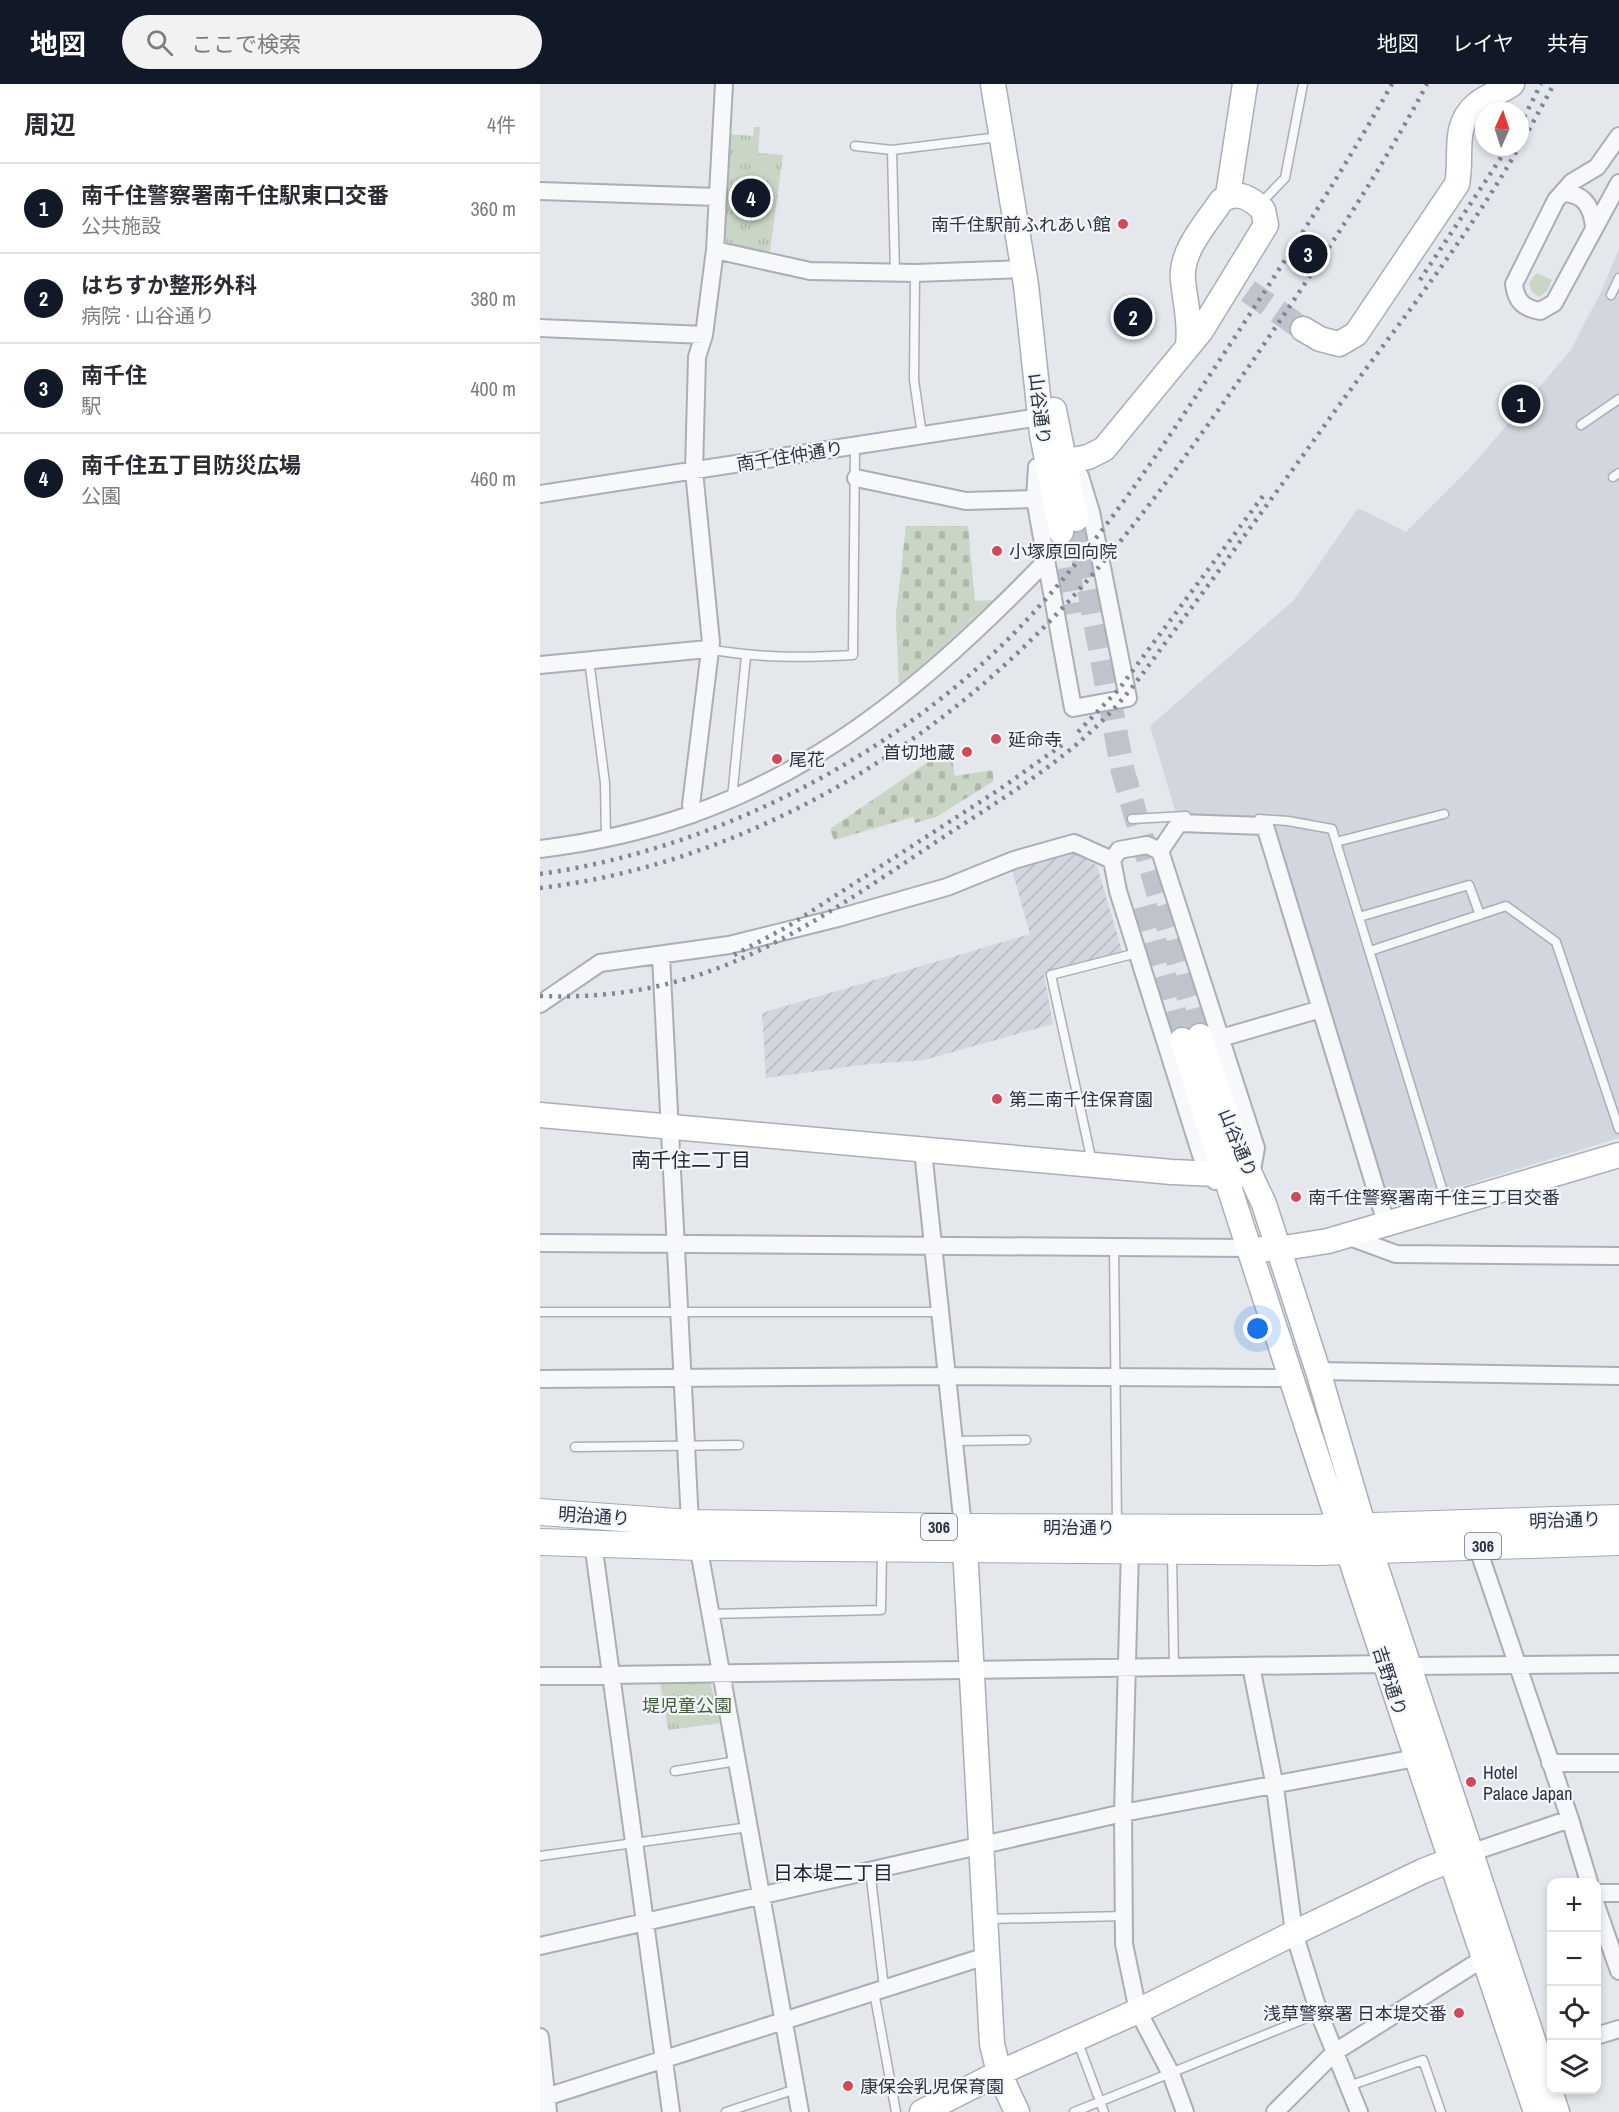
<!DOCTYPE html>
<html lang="ja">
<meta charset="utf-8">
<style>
:root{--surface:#fff;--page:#f2f2f3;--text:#2b2b33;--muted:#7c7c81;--line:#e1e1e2;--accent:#111827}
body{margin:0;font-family:"Archivo Narrow","Noto Sans JP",sans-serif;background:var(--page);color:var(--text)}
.controls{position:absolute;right:18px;bottom:18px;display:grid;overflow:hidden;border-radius:12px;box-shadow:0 3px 9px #0003}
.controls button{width:54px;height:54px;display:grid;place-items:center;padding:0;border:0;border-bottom:2px solid var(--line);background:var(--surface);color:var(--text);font:30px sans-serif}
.compass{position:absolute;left:935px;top:18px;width:54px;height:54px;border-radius:50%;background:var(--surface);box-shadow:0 3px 9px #0003;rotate:3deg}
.you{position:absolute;left:718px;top:1245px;width:21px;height:21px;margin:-15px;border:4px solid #fff;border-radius:50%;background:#1a73e8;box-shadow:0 0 0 9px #1a73e833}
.badge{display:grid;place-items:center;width:39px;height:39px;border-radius:50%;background:var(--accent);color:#fff;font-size:20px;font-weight:700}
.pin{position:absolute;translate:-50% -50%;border:3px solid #fff;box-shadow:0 2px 6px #0006}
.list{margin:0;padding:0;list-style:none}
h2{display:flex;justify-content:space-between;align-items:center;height:78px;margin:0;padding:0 24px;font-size:26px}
h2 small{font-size:20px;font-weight:400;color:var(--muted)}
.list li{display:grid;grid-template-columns:39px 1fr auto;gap:18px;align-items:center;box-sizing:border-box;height:90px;padding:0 24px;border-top:2px solid var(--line)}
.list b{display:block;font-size:22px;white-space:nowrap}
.list p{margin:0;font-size:20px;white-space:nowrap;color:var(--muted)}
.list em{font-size:20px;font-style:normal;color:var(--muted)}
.icon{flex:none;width:33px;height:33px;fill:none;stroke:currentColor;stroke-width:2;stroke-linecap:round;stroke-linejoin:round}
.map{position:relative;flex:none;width:1079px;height:2028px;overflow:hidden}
header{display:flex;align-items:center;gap:36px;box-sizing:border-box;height:84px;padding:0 30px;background:var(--accent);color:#fff}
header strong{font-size:28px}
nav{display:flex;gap:33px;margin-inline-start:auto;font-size:21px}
.search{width:420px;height:54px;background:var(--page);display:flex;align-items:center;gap:15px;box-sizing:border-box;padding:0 21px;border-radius:33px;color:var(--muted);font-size:22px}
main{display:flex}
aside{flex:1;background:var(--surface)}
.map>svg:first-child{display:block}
</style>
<header>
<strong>地図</strong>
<div class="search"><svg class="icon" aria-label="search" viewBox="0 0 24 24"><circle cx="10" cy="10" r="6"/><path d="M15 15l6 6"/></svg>ここで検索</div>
<nav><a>地図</a><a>レイヤ</a><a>共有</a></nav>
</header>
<main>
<aside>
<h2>周辺<small>4件</small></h2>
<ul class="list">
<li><span class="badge">1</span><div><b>南千住警察署南千住駅東口交番</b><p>公共施設</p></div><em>360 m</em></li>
<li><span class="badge">2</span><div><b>はちすか整形外科</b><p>病院 · 山谷通り</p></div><em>380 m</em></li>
<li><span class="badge">3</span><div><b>南千住</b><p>駅</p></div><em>400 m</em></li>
<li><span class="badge">4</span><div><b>南千住五丁目防災広場</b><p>公園</p></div><em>460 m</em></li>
</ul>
</aside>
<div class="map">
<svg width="1079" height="2028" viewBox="0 0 1079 2028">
<defs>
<pattern id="industrial-furrows" width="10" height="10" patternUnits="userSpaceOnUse" patternTransform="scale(1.5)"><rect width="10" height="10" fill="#d2d6de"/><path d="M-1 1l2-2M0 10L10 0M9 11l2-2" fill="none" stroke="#b4b8c0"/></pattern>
<pattern id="cemetery-stones" width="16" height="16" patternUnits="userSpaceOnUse" patternTransform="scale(1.5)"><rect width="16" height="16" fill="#c9d6c5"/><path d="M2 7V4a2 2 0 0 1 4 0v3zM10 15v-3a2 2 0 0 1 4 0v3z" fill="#adb8ab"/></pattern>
<pattern id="park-tufts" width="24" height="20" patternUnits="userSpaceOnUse" patternTransform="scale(1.5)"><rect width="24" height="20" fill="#c9d6c5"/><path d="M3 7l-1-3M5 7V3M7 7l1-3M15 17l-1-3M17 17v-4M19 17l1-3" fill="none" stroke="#adb8ab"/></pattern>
</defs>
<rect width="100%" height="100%" fill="#e4e7ec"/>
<path fill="#d2d6de" d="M 1079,165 L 1079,1054 L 860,1121 L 844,1113 L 731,738 L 637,733 L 610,642 L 754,516 L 818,424 L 866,448 L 929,385 L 1030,267 L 1061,208 Z"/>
<path fill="url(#industrial-furrows)" d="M 534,768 L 557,782 L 583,870 L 504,890 L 513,940 L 384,976 L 329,980 L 226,994 L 222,929 L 490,850 L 472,786 Z"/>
<path fill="#c9d6c5" d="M 996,189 L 1012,196 L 1007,207 L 999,213 L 992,208 L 989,200 Z"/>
<path fill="url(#cemetery-stones)" d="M 366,442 L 428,442 L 435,517 L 453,516 L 359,603 L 356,531 Z
M 410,663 L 415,692 L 452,686 L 454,697 L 396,733 L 375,739 L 373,733 L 294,756 L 290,745 Z"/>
<path fill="url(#park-tufts)" d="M 214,43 L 220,43 L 218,69 L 243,71 L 229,174 L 184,162 L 181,157 L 189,50 L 213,52 Z
M 170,1597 L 180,1639 L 128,1646 L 120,1599 Z"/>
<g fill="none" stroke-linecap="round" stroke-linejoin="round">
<path stroke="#bfc3cb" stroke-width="24" stroke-dasharray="24 12" stroke-linecap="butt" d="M 708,207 L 763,245
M 536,435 L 583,688 L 660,952
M 521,448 L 536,529
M 605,822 L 642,956"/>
<defs>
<path id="lane" d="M 315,62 L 352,66
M 720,120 L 745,94 L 763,0
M 355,189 L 352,66 L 459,53
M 375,189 L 374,296 L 382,351
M 1071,211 L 1079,194
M 1041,341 L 1079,315
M 1073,393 L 1079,389
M 168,565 C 217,574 263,574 313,571 L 315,362
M 49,576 L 65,699 L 66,754
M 192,714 L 206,572
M 592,735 L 646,732
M 719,735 L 748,737 L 792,745 L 907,1121
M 796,758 L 904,730
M 819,833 L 929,801 L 940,831
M 830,867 L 966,822 L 1016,858 L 1079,1045
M 552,1078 L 511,891 L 597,869
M 574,1163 L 577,1441
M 0,1228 L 400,1228
M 414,1357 L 486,1356
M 35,1363 L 199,1361
M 632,1470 L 634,1584
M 171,1530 L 341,1526 L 342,1468
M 135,1687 L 197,1677
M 0,1772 L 209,1743
M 330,1786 L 344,1904
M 448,1835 L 585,1832
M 334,1908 L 356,2028
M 537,1956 L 564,2028
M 809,2002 L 883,1976 L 901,2028
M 186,2028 L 256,2005
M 534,2028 L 779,1929"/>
<path id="street" d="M 1079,52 L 1057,83 L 1032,98 L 1016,116 L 974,200 C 976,217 983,224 1000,227 L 1014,219 L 1079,99
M 0,107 L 177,113
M 1022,109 C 1044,109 1052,123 1054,143
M 175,166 L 270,187 L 375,189 L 484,185
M 0,244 L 164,251
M 508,381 L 497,383 L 495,415 L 533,624 L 588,614 L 551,428 L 540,392 L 525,378
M 316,394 L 426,417 L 495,415
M 0,410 L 500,333
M 0,581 L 168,565
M 153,730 L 151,721 L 171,558 L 154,387 L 157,273 L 164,251 L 175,166 L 184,0
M 0,765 C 220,739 358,630 507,476
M 620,767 L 639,739 L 725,742 L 846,1139
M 121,872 L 150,1439 L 161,1477 L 260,2028
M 0,920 L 60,879 L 189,861 L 298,834 L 407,803 L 474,776 L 534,759 L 572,776
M 681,954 L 781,925
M 383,1067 L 423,1443
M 675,1097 L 661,1071 L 578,807 L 572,776 L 579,766 L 607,761 L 620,767 L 716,1064 L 711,1091
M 807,1152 L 856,1170 L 1079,1172
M 0,1159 L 708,1164
M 778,1287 L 1079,1292
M 0,1295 L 407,1292 L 751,1294
M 53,1459 L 131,2028
M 937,1462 L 1030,1735 L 1049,1798
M 590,1465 L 583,1729 L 584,1860 L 598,1927 L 631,1990 L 645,2028
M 711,1582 L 735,1703 L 754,1849 L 779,1929 L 819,2028
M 868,1582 L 1079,1580
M 0,1592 L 845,1580
M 1010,1679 L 1079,1679
M 930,1769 L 1030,1735
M 1056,1809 L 1079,1809
M 1056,1821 L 1079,1887
M 0,1862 L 583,1729 L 876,1674
M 1056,1952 L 1079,1945
M 0,1953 L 8,2028
M 0,2015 L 446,1872
M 735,2028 L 795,1968 L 944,1874"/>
<path id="secondary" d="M 453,0 L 486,201 L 502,350 L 521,448
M 688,111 L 705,0
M 763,245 L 780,255 L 799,260 L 816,250 L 917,100 C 923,73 911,42 936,21 C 946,12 961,8 972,0
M 514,326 L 536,435
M 508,381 L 548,373 L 564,365 L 661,247 L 726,141 L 723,126 C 711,114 696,105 681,117 C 666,140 640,167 643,196 C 645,218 651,238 648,261
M 660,952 L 694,1056 L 724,1120 L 778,1287 L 831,1468 L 1017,2028
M 642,956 C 756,1314 875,1671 996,2028
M 0,1031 L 632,1088 L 700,1091
M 722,1165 L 738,1165 L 788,1157 L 1079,1071
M 424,1445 L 452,1960 L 459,1989 L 477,2028
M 382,2028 L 459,1989 L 598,1927 L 754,1849 L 883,1787 L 924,1771"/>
<path id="primary" d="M 0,1428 L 150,1439 L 423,1443 L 772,1444 L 1079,1434
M 0,1458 L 159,1463 L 779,1468 L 1079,1458"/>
</defs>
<use href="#lane" stroke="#a9aeb7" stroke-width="11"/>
<use href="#street" stroke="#a9aeb7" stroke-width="20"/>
<use href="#secondary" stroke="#a9aeb7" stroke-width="27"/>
<use href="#primary" stroke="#a3abb8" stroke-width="28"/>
<use href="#lane" stroke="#f7f8fa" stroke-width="8"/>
<use href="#street" stroke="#f7f8fa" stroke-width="16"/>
<use href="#secondary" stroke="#fff" stroke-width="24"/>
<use href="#primary" stroke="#fff" stroke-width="26"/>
<path stroke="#7d8696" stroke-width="4.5" stroke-dasharray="3 6" stroke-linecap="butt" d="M 980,41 L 1001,0
M 980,62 L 1014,0
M 880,196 L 968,63
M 538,648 L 579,605 L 723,412
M 0,790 C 183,764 371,664 495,527 C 567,448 626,358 685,268 C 743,180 800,92 852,0
M 0,804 C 185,782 362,684 493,554 C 577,472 647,371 714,275 C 775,185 836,96 887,0
M 194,871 L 247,843 L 460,705 L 522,661
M 0,912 C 169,919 269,842 402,754 C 458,717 518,682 565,634 C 594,605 616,570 641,538 C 687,476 732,414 777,352 C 845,256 921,165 979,63"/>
</g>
<g fill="#d1495b" stroke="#f4f6f9" stroke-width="2">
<circle cx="583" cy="140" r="6"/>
<circle cx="457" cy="467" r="6"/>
<circle cx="456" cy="655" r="6"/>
<circle cx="427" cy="668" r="6"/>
<circle cx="237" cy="675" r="6"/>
<circle cx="457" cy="1015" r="6"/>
<circle cx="756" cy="1113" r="6"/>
<circle cx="931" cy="1698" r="6"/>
<circle cx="919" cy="1929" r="6"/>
<circle cx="308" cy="2002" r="6"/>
</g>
<g text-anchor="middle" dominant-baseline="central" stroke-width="4.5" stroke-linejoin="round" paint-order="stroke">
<g fill="#f4f6f9" stroke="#676e7b" stroke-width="1.5">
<rect x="381" y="1430" width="36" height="26" rx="4.5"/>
<rect x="925" y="1449" width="36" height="26" rx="4.5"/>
</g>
<g font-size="16" font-weight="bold" fill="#2b3445">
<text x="399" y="1443">306</text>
<text x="943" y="1462">306</text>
</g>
<g font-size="18" fill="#2b3445" stroke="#f4f6f9" text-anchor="start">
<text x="571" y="140" text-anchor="end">南千住駅前ふれあい館</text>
<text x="469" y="467">小塚原回向院</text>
<text x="468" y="655">延命寺</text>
<text x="415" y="668" text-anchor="end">首切地蔵</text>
<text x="249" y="675">尾花</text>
<text x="469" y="1015">第二南千住保育園</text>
<text x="768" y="1113">南千住警察署南千住三丁目交番</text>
<text x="943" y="1688">Hotel<tspan x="943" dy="21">Palace Japan</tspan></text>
<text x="907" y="1929" text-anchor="end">浅草警察署 日本堤交番</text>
<text x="320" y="2002">康保会乳児保育園</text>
</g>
<g font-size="18" fill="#2b3445" stroke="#f4f6f9">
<text transform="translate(500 325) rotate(83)">山谷通り</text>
<text transform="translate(250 372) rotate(-9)">南千住仲通り</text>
<text transform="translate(698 1059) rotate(68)">山谷通り</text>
<text transform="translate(54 1432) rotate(4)">明治通り</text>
<text transform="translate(1025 1436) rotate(-2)">明治通り</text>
<text x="539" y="1443">明治通り</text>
<text transform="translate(850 1597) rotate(72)">吉野通り</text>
</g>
<g font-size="18" fill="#3f6138" stroke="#f4f6f9">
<text x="147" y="1621">堤児童公園</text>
</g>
<g font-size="20" fill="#1d2536" stroke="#f4f6f9">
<text x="151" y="1075">南千住二丁目</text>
<text x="293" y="1788">日本堤二丁目</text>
</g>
</g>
</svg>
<div class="controls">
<button>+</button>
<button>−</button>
<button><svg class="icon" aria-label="locate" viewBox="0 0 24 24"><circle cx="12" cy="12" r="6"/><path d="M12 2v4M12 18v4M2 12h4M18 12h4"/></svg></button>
<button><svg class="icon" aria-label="layers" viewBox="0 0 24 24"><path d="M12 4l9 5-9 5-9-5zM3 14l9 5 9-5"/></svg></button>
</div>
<svg class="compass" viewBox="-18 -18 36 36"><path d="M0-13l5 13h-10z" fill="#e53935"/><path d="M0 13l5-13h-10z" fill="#7c7c81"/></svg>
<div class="you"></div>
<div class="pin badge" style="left:981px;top:320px">1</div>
<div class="pin badge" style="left:593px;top:233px">2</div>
<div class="pin badge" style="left:768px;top:170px">3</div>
<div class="pin badge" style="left:211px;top:114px">4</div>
</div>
</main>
